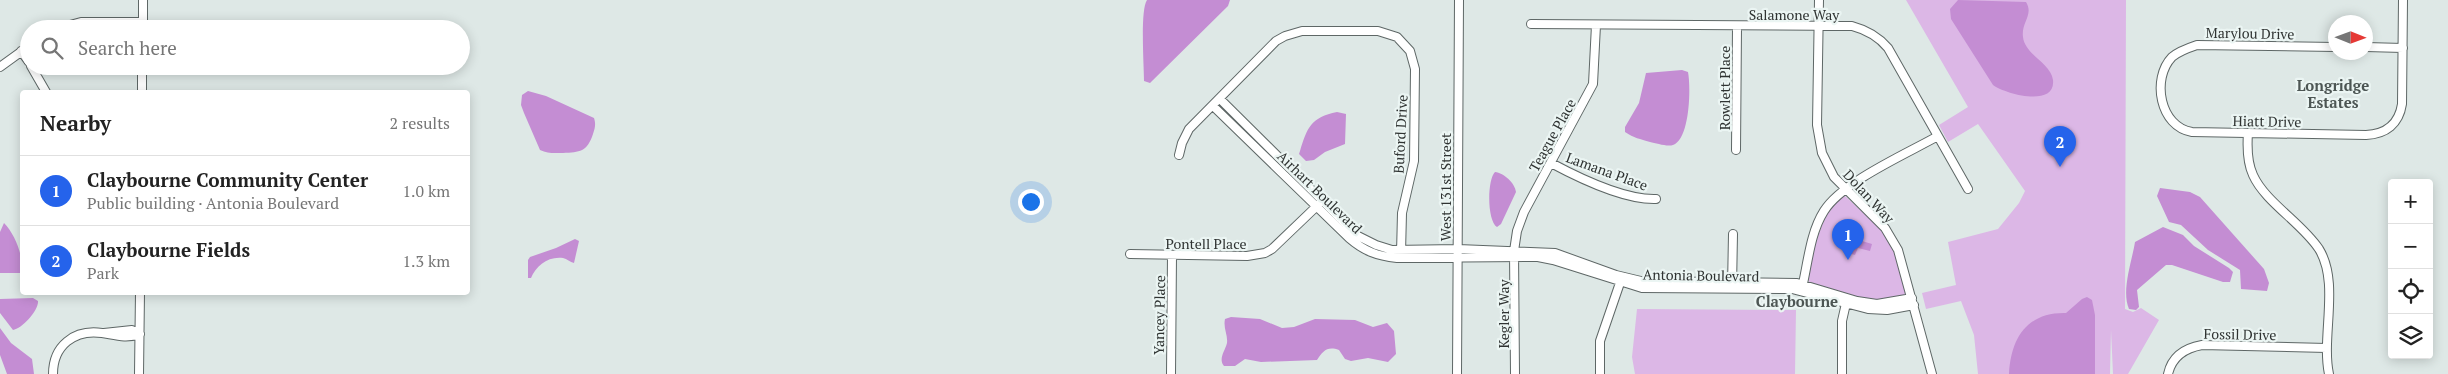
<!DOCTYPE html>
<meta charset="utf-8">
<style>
:root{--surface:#fff;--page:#f2f2f2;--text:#222;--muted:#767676;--line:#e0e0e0;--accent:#2563eb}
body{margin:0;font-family:"PT Serif",serif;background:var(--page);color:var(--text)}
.controls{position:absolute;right:15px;bottom:15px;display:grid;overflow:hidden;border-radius:5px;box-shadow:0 2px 12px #0003}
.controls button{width:45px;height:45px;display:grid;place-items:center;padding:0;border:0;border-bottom:1px solid var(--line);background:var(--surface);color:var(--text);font:25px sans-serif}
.compass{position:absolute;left:2328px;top:15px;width:45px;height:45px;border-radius:50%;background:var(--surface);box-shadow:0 2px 12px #0003;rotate:91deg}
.you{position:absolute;left:1030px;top:201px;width:18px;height:18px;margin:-12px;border:4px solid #fff;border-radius:50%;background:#1a73e8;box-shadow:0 0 0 8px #1a73e833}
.badge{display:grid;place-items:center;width:32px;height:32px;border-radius:50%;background:var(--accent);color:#fff;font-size:16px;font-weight:700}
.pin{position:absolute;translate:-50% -41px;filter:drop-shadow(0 1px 2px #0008)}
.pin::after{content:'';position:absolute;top:26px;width:18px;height:15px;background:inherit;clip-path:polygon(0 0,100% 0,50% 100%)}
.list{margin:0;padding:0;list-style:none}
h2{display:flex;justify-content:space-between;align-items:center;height:65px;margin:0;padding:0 20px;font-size:21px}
h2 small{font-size:16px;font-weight:400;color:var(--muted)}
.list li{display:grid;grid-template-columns:32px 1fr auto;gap:15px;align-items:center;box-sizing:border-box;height:70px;padding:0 20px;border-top:1px solid var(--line)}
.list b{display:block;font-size:19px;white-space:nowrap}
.list p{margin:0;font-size:16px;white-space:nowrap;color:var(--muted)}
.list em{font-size:16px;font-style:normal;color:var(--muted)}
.icon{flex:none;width:28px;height:28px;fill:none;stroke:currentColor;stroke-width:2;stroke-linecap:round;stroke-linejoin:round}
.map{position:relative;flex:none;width:2448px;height:374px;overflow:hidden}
.search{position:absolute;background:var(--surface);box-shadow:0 2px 12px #0003;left:20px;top:20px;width:450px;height:55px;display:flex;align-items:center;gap:12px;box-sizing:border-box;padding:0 18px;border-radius:28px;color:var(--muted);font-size:19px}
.panel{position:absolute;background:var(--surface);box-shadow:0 2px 12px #0003;left:20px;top:90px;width:450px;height:205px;border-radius:5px}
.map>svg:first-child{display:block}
</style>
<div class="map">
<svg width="2448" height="374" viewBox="0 0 2448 374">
<rect width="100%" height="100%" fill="#dee8e6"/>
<path fill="#dcb7e6" d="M 1906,0 L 2126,0 L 2125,309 L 2133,312 L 2141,308 L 2159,320 L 2128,374 L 2113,374 L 2111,330 L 2110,374 L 1978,374 L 1974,335 L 1961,301 L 1926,309 L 1922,293 L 1956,285 L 1948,242 L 1998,229 L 2019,203 L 2025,191 L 1978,124 L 1948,142 L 1939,125 L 1968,107 Z
M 1844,195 L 1886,234 L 1896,253 L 1906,291 L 1904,296 L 1879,301 L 1867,300 L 1809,283 C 1808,263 1824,203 1844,195 Z
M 1637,309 L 1796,310 L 1795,374 L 1635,374 L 1632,357 Z"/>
<path fill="#c48dd3" d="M 1147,0 L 1230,0 L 1228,6 L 1150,83 L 1144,81 C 1144,66 1140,10 1147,0 Z
M 1958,0 L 2026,2 C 2034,15 2021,22 2023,37 C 2025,55 2051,63 2053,80 C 2056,108 2005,94 1993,85 L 1951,19 L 1950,9 Z
M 1682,70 L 1688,72 C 1691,87 1690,139 1673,145 C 1667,147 1656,143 1650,142 C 1640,139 1634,138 1625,132 L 1625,127 L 1639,103 L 1646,73 Z
M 528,91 L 546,96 L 594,118 C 596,124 595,128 593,134 C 587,152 580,152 563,153 C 555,153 548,154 540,150 L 524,113 L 521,105 L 522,95 Z
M 1337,112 L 1346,114 L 1345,144 L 1325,152 L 1314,160 L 1306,161 L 1299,154 L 1300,151 C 1307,128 1311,117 1337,112 Z
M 1495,172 C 1504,173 1515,183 1516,192 L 1501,224 L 1497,227 C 1487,221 1487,180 1495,172 Z
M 2160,188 L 2190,192 L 2200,197 L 2264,269 L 2269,283 L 2267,291 L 2241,289 L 2240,270 L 2208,250 L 2181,225 L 2169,222 L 2157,196 Z
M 4,223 C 15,234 24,257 22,273 L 0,273 L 0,232 Z
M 2163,227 L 2183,235 L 2194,246 L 2229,268 L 2233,272 L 2230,282 L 2223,282 L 2172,265 L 2166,265 L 2137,290 L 2139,307 L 2136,310 L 2129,309 C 2121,291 2132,261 2135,242 Z
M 1852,238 L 1872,244 L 1870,251 L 1858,248 L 1855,255 L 1848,253 Z
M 575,239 L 579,241 L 574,263 C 570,262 567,259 563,258 C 548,256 536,266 531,278 L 528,278 L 528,260 L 530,257 L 556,248 Z
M 2087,297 L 2092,300 L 2095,315 L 2095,374 L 2009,374 C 2011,338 2027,312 2066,313 L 2082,299 Z
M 33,298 L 38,301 C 39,310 22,329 13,330 L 0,313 L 0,299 Z
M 1231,317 L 1260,319 L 1282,328 L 1294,327 L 1315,319 L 1355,320 L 1373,327 L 1387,323 L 1394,331 L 1396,354 L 1388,362 L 1368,358 L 1351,361 L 1345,359 L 1339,350 C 1327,346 1323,351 1317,360 L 1261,362 L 1245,359 L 1235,366 L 1224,366 C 1218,359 1225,351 1227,343 C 1228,335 1223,328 1225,319 Z
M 0,328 L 11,343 L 32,359 L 34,374 L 7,374 L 0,355 Z"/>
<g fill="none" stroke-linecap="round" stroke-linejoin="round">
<defs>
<path id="minor" d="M 1819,0 L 1817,125 L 1822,153 L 1834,177 L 1885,228 L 1898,250 L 1932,374
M 1531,24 L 1852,26 C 1867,30 1878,36 1888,48 L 1968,189
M 55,29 L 81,22 L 143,22
M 143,29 L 143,0
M 2336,47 L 2197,45 C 2188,48 2179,51 2172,57 C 2151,79 2160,127 2192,132 L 2366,135 C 2386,134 2399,124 2402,104 L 2403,0
M 2366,47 L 2403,48
M 21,51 L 29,62
M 31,66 L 46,92
M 0,67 L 29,46
M 142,92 L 142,66
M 1220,99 L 1358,236 L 1376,245 L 1392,250 L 1458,249 L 1555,253 L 1616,275 L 1641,281 L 1797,283 L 1857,301 L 1877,304 L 1912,298
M 1213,106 L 1349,238 C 1364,251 1377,256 1397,258 L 1538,257 L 1553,260 L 1642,288 L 1792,289 L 1868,309 L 1887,310 L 1914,305
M 2248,133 C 2247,147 2247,162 2253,175 C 2265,202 2302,223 2319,249 C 2340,283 2321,336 2329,374
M 1736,150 L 1737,27
M 1179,155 L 1182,143 L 1189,129 L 1276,41 L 1285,36 L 1302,31 L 1378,31 L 1397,37 L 1410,51 L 1415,69 L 1414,161 L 1402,213 L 1401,253
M 1551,163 C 1579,178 1624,200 1656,199
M 1130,254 L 1247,256 L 1265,253 L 1272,249 L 1318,205
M 1732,287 L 1733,234
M 1802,288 C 1808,263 1810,233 1824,211 C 1842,182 1906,154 1938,136
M 104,333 L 132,330 L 140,334
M 53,374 C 53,346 74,329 102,333 C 115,335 126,339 140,334
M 139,374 L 140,292
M 1171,374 L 1172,255
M 1457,374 L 1459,0
M 1515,374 L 1514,251 L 1517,231 L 1524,212 L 1593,84 L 1596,25
M 1600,374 L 1600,341 L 1622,277
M 1842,374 L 1842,321 L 1847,299
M 2168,374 C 2172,356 2185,348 2202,345 L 2327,348"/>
</defs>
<use href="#minor" stroke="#5e6766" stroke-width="10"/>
<use href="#minor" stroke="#fff" stroke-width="8"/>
</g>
<g text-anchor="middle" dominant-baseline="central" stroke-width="4.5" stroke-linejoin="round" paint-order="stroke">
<g font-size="14" fill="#2f3332" stroke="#ebf5f3">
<text x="1794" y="14">Salamone Way</text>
<text transform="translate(2250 33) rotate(1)">Marylou Drive</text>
<text transform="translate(1724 88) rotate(-90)">Rowlett Place</text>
<text transform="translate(2267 121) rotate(1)">Hiatt Drive</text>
<text transform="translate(1400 134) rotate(-87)">Buford Drive</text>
<text transform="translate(1552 135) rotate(-61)">Teague Place</text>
<text transform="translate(1607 171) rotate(20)">Lamana Place</text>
<text transform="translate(1445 187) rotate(-90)">West 131st Street</text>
<text transform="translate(1320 192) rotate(44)">Airhart Boulevard</text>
<text transform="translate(1869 196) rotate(47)">Dolan Way</text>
<text x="1206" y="243">Pontell Place</text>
<text transform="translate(1701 275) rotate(1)">Antonia Boulevard</text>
<text transform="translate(1503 314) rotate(-90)">Kegler Way</text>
<text transform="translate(1159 315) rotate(-89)">Yancey Place</text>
<text transform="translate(2240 334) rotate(1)">Fossil Drive</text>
</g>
<g font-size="15" font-weight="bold" fill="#4d5654" stroke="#ebf5f3">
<text x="2333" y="85">Longridge<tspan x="2333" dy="17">Estates</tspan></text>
<text x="1797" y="301">Claybourne</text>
</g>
</g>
</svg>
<div class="controls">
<button>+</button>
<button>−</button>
<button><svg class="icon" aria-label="locate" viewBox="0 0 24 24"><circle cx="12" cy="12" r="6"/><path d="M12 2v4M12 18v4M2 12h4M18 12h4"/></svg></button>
<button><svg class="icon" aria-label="layers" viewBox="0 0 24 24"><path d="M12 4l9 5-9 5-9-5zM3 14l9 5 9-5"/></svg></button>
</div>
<svg class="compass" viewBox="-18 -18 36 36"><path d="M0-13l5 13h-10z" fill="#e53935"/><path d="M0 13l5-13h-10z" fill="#767676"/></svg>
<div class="you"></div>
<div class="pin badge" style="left:1848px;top:260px">1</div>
<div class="pin badge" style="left:2060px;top:167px">2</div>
<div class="search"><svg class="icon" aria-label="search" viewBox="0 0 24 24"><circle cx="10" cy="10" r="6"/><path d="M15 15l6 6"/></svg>Search here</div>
<section class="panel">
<h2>Nearby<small>2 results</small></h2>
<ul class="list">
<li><span class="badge">1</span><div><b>Claybourne Community Center</b><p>Public building · Antonia Boulevard</p></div><em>1.0 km</em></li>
<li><span class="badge">2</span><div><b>Claybourne Fields</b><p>Park</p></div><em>1.3 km</em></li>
</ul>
</section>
</div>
